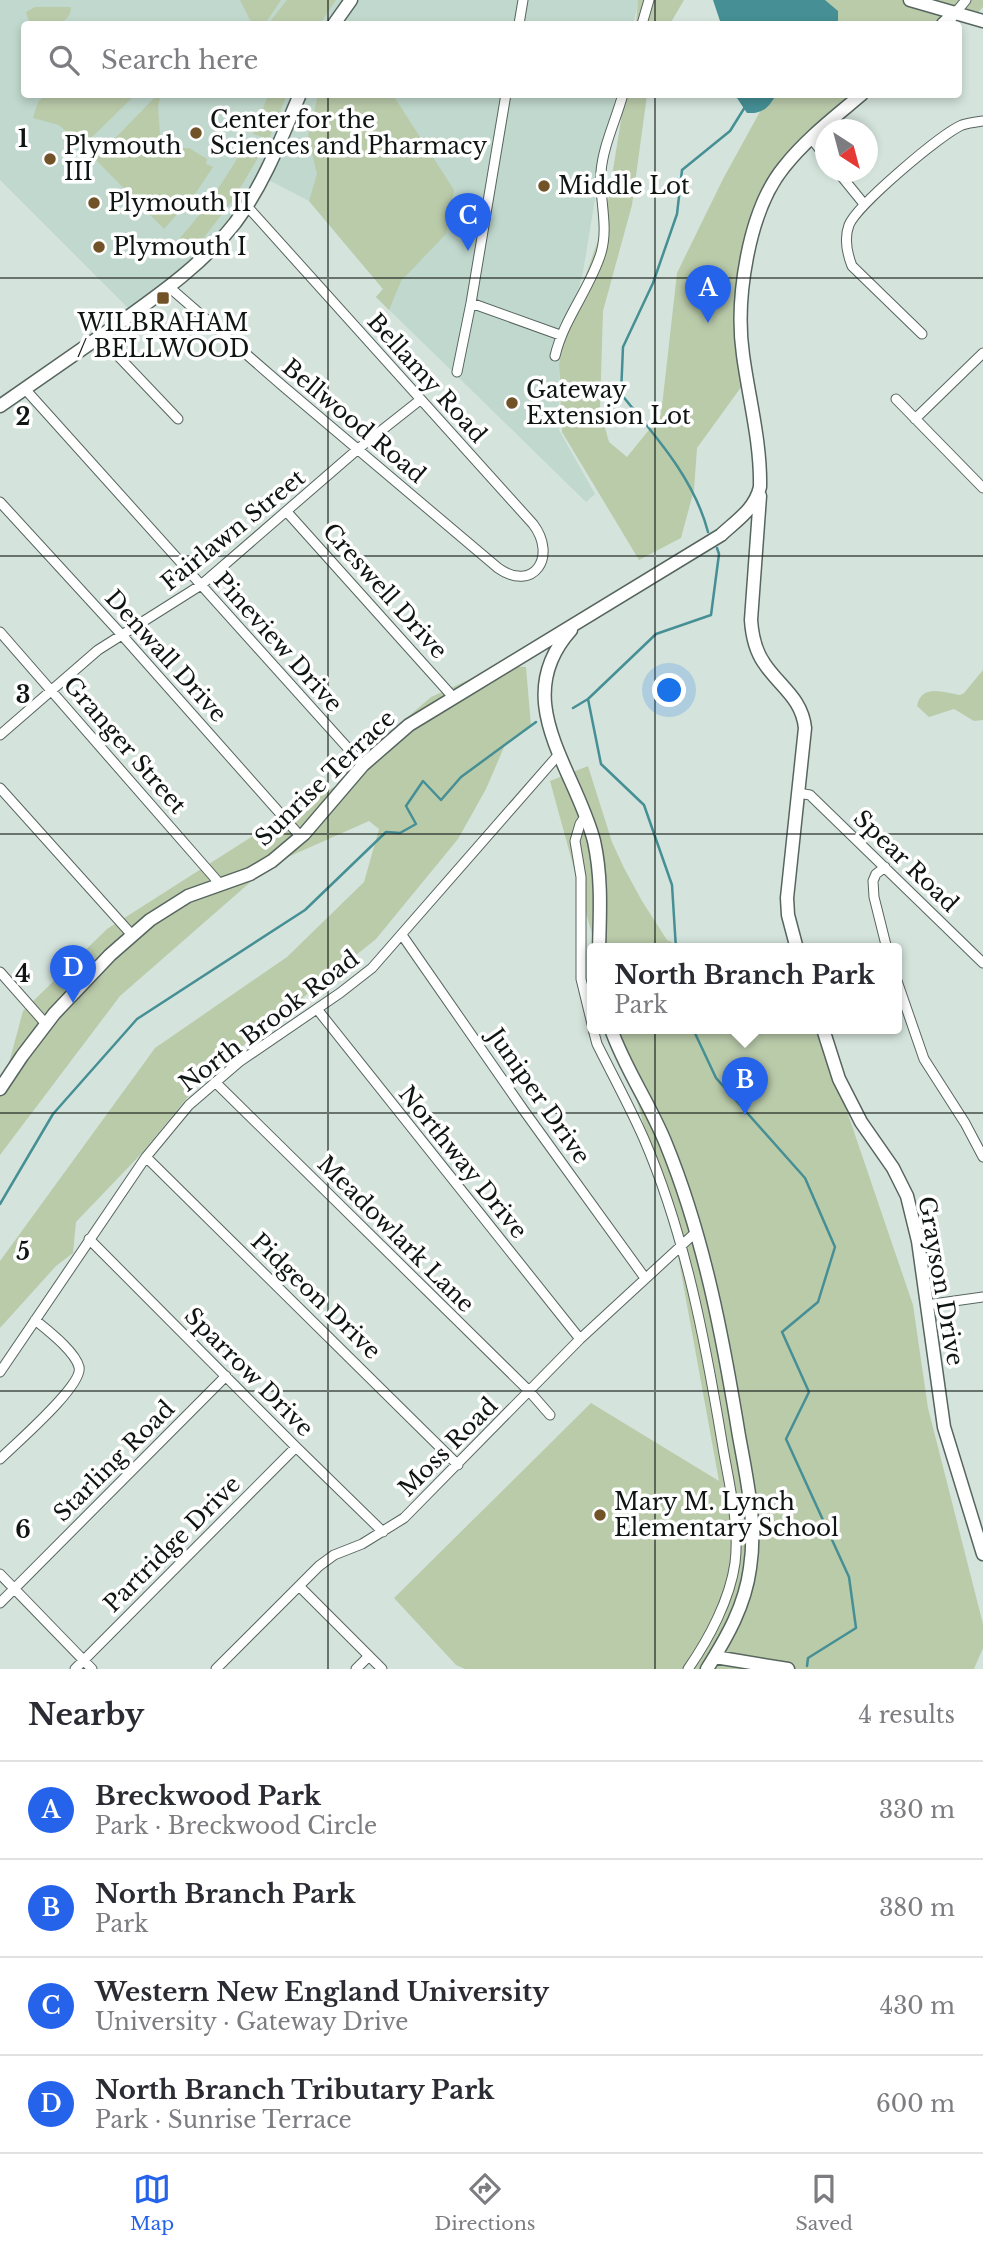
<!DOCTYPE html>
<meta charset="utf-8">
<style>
:root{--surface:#fff;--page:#f2f2f3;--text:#2b2b33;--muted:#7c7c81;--line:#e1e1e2;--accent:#2563eb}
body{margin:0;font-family:"Libre Baskerville",serif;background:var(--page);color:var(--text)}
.compass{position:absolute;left:815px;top:119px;width:63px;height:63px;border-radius:50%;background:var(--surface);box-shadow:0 4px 10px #0003;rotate:144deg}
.you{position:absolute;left:670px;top:691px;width:24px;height:24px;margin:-18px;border:5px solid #fff;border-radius:50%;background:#1a73e8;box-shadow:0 0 0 10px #1a73e833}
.badge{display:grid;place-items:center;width:46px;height:46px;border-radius:50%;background:var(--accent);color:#fff;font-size:23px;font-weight:700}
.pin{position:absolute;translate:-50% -58px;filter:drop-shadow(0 2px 4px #0008)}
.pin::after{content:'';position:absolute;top:37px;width:24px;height:21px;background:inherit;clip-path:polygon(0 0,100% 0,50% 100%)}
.popup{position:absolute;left:587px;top:943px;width:315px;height:91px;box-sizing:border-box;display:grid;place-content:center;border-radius:7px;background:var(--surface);filter:drop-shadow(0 2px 5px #0005);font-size:23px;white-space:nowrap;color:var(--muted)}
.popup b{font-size:26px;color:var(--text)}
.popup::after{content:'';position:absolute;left:50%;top:100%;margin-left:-14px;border:14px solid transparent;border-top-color:var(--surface)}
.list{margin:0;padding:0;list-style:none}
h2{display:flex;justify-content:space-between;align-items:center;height:91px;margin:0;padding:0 28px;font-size:30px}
h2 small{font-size:23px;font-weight:400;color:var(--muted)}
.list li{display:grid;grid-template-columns:46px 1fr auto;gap:21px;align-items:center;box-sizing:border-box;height:98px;padding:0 28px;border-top:2px solid var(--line)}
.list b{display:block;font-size:26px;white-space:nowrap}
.list p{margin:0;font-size:23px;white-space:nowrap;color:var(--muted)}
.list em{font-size:23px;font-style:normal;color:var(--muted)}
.icon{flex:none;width:38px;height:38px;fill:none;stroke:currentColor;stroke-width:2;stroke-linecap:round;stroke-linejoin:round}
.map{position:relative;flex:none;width:983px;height:1669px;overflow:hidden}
.search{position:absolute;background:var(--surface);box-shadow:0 4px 10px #0003;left:21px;right:21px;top:21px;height:77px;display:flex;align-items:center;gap:18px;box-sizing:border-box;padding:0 24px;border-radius:7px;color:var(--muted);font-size:26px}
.sheet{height:483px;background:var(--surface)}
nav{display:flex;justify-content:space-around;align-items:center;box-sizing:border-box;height:98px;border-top:2px solid var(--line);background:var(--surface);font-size:19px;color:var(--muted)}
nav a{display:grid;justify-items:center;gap:4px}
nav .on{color:var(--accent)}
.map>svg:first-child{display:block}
</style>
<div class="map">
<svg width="983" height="1669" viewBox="0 0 983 1669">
<rect width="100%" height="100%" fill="#d4e4dc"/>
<path fill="#c0d8cd" d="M 0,0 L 639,0 L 633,24 L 24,24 L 24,94 L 616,95 L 605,138 L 583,272 L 559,364 L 559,430 L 595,494 L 586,502 L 376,297 L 383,289 L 309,201 L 259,175 L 241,205 L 214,238 L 164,284 L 128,308 L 0,180 Z"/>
<path fill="#bacbaa" d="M 240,0 L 281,0 L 265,24 L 252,24 Z
M 287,0 L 336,0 L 320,24 L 268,24 Z
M 638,0 L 684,0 L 670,24 L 636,24 Z
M 801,0 L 983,0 L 983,7 L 972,19 L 945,24 L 807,24 Z
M 35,7 L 71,7 C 70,28 47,25 30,24 L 26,12 Z
M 45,95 L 45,94 L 135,95 L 84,145 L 80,145 L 59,125 L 33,118 L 38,102 Z
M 157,95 L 161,95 L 158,106 L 161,149 L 189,148 L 207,159 L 206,164 L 213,167 L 195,194 L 164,229 L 95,159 Z
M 268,95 L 287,95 L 269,139 L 253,134 Z
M 318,95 L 393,95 L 454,190 L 446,234 L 401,281 L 389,310 L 376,297 L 383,289 L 309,201 L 317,174 L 308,136 Z
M 625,95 L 647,95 L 632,205 L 603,311 L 600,410 L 609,442 L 627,457 L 661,415 L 677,273 L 723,179 L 769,95 L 861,95 L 790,153 L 759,195 L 744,300 L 747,379 L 697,448 L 694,490 L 681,538 L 639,560 L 562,432 L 559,364 L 565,335 L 605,220 Z
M 250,142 L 265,146 L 233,200 L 192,253 L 180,241 L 180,238 C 206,209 226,178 245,145 Z
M 499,666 L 526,667 L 531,726 L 505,745 L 486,789 L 458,839 L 376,939 L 204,1077 L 142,1153 L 76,1222 L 73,1253 L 56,1266 L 0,1328 L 0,1261 L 155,1048 L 287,957 L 364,882 L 379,829 L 369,821 L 270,865 L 120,996 L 0,1155 L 0,1079 L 6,1074 L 23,1011 L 107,929 L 284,816 L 348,779 L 351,766 L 431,697 Z
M 983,670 L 983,720 L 974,721 L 954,709 L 929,717 L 917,706 C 922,683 944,693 960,695 L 964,693 Z
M 588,766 L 612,842 L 624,868 L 642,901 L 667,940 L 686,949 L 596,949 L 550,781 Z
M 618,1029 L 819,1029 L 913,1305 L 928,1408 L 983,1624 L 983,1648 L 974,1669 L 465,1669 L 456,1665 L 394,1598 L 591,1403 L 719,1481 L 677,1250 Z"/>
<path fill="#458f95" d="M 713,0 L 825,0 L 838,11 L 838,24 L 721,24 Z
M 735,95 L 735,94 L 776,95 C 769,107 763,114 747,113 Z"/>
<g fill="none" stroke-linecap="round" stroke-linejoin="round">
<path stroke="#458f95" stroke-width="2.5" d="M 708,532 C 694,478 655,436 621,394 L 623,347 L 653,283 L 677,214 L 682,170 L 730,131 L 745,107
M 573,708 L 588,699
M 676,949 L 672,885 L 644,805 L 601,764 L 588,699 L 656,634 L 711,615 L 719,554 L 717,548
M 693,1029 L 716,1078 L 805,1178 L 835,1247 L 818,1302 L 782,1332 L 809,1392 L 786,1439 L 849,1577 L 856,1628 L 808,1658 L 807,1666
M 0,1204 L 53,1114 L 137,1019 L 305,910 L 386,832 L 400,833 L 416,824 L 406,806 L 423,781 L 441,800 L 461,777 L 536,722"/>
<defs>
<path id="street" d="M 956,12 L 966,0
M 519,24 L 523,0
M 642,24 L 649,0
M 811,138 L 825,156
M 838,172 L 864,204
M 169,287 L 284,387 L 498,568 C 533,593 558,557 533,524 L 246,205
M 471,303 L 560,335
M 922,334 L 852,266 C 847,253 844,238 849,225 C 857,205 941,134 962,125 C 968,123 976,122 983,121
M 100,337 L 178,419
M 555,356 C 564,318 590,289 601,253 C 609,226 599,199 601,172 C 603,146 616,120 623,94
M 457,372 L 471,303 L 506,94
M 25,389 L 363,765
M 896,399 L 983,488
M 915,419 L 983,353
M 0,502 L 121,634 L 301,837
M 287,512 L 453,697
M 0,632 L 220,884
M 0,735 L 98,650 L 201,585 L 358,449 L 420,400
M 0,788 L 132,935
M 798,793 L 810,795 L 983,963
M 586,815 L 580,824 L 575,841 L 581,877 L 581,979 L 593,1028
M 885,867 L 876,874 L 873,881 L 874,897 L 887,949
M 402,935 L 525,1112 L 645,1278
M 0,972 L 46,1024
M 897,981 L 924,1059 L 965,1123 L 983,1157
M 317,1009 L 580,1339
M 593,1029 L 597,1044 C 613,1076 630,1107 644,1139 C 685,1234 705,1340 722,1442 C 728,1480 740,1524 735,1563 C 730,1599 709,1639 688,1669
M 215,1082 L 529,1391 L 550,1415
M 146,1157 L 458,1465
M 89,1239 L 296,1447 L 383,1532
M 926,1305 L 983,1297
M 0,1372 L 146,1157 L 189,1105 L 239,1062 L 340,993 L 372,968 L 560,753
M 0,1459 C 15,1444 84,1385 79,1367 C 75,1351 47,1330 35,1320
M 0,1574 L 92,1669
M 299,1586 L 382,1669
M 0,1603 L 226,1376
M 75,1669 L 296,1447
M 216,1669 L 319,1566 L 334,1555 L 362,1544 L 404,1518 L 580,1339 L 695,1233
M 356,1669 L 369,1656"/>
<path id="secondary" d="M 910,0 L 983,21
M 334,24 L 351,0
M 943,24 L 956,12
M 0,406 C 39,379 79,351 118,324 C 160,294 203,264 235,223 C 264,184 281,139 300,94
M 760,496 L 751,620 C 752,635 755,650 764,663 C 779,686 802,698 805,728 L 787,898 L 788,915 L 797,949
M 571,630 C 508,700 575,768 594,841 C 602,877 600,912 599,949
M 611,1029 C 625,1069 650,1104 666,1144 C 704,1237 723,1338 739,1436 C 747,1480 757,1524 750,1568 C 745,1606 727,1637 707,1669
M 823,1029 L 839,1079 L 861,1122 L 893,1168 L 907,1196 L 918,1241 L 944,1427 L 983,1554
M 0,1089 L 22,1056 L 54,1014 L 110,955 L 150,920 L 188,896 L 250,874 L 272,861 L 304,834 L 363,765 L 409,725 L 721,535 C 737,520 755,509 760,487 C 761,443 749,399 743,355 C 735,300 748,211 784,167 C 806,139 835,117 862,94
M 715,1657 L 788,1669"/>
</defs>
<use href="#street" stroke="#57655f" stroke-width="11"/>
<use href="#secondary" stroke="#57655f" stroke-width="15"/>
<use href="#street" stroke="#fff" stroke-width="9"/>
<use href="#secondary" stroke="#fff" stroke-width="12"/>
</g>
<path fill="none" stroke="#0f1513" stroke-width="2" stroke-opacity="0.55" d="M 328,0 L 328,24M 655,0 L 655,24M 328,94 L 328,1669M 655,94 L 655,1669M 0,278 L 983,278M 0,556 L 983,556M 0,834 L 983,834M 0,1113 L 983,1113M 0,1391 L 983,1391"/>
<g fill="#725328" stroke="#fff" stroke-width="2.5">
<circle cx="196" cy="133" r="7"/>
<circle cx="50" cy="159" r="7"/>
<circle cx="544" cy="186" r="7"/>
<circle cx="94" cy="203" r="7"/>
<circle cx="99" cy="247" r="7"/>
<rect x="156" y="291" width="14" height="14" rx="3.5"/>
<circle cx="512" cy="403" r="7"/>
<circle cx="600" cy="1515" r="7"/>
</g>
<g text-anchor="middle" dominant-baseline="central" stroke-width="7" stroke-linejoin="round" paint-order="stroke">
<g font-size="23" fill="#0f1513" stroke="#fff" text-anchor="start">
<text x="210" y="120">Center for the<tspan x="210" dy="26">Sciences and Pharmacy</tspan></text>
<text x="64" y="146">Plymouth<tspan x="64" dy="26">III</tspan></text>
<text x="558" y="186">Middle Lot</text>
<text x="108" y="203">Plymouth II</text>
<text x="113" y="247">Plymouth I</text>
<text x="163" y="323" text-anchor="middle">WILBRAHAM<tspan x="163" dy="26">/ BELLWOOD</tspan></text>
<text x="526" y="390">Gateway<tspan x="526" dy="26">Extension Lot</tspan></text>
<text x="614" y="1502">Mary M. Lynch<tspan x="614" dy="26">Elementary School</tspan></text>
</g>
<g font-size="23" fill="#0f1513" stroke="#fff">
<text transform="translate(427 378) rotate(48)">Bellamy Road</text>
<text transform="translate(354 421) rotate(40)">Bellwood Road</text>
<text transform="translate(233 530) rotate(-39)">Fairlawn Street</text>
<text transform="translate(385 591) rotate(48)">Creswell Drive</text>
<text transform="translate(278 642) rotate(48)">Pineview Drive</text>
<text transform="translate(166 656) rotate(48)">Denwall Drive</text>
<text transform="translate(125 745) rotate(49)">Granger Street</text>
<text transform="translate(325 778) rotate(-44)">Sunrise Terrace</text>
<text transform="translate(906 861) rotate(44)">Spear Road</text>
<text transform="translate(269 1021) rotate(-37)">North Brook Road</text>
<text transform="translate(539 1096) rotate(55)">Juniper Drive</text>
<text transform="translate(463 1162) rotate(51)">Northway Drive</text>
<text transform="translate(396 1234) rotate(45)">Meadowlark Lane</text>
<text transform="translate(941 1281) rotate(80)">Grayson Drive</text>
<text transform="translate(316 1296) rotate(44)">Pidgeon Drive</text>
<text transform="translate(249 1372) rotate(45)">Sparrow Drive</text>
<text transform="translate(448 1447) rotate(-45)">Moss Road</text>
<text transform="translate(114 1461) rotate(-45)">Starling Road</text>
<text transform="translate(172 1544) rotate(-45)">Partridge Drive</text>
</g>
</g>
<g font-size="23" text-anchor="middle" font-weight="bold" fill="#0f1513" stroke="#fff" stroke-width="7" stroke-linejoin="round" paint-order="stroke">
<text x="23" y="147">1</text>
<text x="23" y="425">2</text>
<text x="23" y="703">3</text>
<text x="23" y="982">4</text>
<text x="23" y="1260">5</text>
<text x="23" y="1538">6</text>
</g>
</svg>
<svg class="compass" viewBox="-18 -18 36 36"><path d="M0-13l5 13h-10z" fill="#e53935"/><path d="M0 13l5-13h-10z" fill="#7c7c81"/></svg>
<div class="you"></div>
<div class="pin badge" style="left:708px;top:323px">A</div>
<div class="pin badge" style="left:745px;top:1115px">B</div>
<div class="popup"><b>North Branch Park</b>Park</div>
<div class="pin badge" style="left:468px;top:251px">C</div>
<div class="pin badge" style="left:73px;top:1003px">D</div>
<div class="search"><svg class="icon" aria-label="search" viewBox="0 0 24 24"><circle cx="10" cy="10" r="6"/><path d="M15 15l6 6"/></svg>Search here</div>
</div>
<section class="sheet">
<h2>Nearby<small>4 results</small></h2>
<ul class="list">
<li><span class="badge">A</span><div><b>Breckwood Park</b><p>Park · Breckwood Circle</p></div><em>330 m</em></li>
<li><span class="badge">B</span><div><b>North Branch Park</b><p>Park</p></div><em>380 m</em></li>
<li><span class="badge">C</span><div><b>Western New England University</b><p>University · Gateway Drive</p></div><em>430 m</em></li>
<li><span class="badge">D</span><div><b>North Branch Tributary Park</b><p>Park · Sunrise Terrace</p></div><em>600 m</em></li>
</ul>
</section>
<nav>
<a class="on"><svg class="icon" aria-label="map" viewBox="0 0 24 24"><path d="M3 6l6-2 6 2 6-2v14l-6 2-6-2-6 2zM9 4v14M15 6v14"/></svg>Map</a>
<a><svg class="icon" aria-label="directions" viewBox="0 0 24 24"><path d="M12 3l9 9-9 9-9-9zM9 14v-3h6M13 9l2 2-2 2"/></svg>Directions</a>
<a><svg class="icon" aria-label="saved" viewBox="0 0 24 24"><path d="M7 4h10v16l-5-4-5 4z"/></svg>Saved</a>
</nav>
